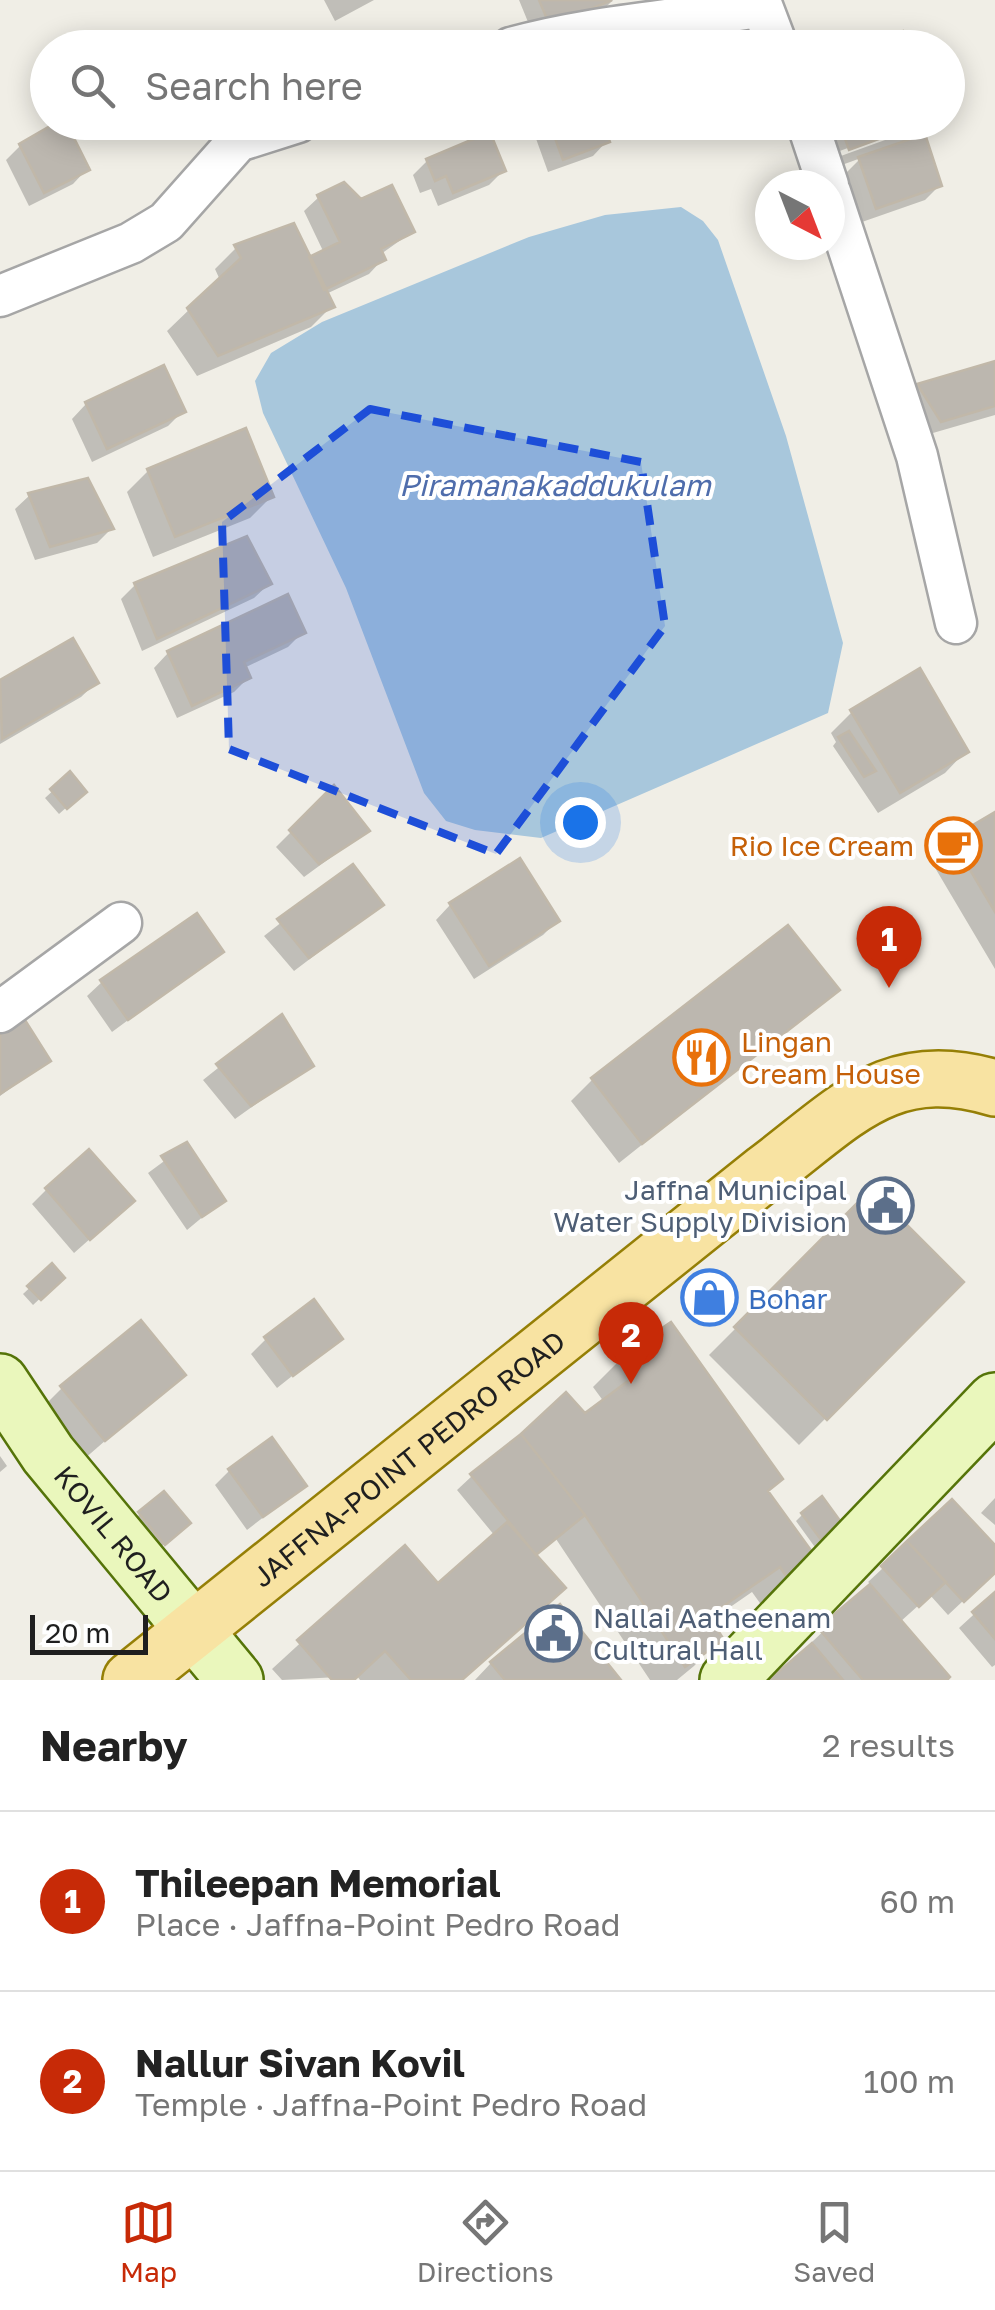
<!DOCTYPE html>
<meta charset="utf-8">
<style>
:root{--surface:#fff;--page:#f2f2f2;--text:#222;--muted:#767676;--line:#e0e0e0;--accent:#c72a07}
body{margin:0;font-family:"Golos Text",sans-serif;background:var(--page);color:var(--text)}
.compass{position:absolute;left:755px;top:170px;width:90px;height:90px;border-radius:50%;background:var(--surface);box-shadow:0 5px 25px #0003;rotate:138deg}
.scale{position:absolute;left:30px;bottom:25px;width:118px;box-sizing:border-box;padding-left:10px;border:5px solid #1f1f1f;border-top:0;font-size:28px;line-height:35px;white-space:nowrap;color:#1f1f1f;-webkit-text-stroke:8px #fff;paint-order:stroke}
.you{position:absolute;left:580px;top:822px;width:35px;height:35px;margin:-25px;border:8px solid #fff;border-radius:50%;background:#1a73e8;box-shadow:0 0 0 15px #1a73e833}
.badge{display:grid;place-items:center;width:65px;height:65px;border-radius:50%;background:var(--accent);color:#fff;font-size:32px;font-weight:700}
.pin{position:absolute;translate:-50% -82px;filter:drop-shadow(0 2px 5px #0008)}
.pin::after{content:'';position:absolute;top:52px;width:35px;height:30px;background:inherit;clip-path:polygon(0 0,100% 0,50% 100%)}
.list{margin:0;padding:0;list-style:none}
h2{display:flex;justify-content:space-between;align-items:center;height:130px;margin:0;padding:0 40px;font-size:42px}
h2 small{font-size:32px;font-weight:400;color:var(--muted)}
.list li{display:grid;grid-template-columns:65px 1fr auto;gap:30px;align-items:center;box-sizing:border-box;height:180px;padding:0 40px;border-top:2px solid var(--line)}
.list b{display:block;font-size:38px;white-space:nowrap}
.list p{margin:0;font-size:32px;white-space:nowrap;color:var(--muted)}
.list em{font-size:32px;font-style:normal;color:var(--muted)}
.icon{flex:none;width:55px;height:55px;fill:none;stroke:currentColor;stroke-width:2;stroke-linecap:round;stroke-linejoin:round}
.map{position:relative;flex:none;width:995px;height:1680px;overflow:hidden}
.search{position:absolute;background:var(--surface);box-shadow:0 5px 25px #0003;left:30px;right:30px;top:30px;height:110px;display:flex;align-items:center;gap:25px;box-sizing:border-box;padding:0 35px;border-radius:55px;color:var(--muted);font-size:38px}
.sheet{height:490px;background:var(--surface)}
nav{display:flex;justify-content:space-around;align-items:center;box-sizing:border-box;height:140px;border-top:2px solid var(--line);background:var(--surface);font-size:28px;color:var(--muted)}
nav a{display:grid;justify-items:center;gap:5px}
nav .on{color:var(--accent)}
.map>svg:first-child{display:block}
</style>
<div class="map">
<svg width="995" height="1680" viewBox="0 0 995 1680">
<rect width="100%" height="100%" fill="#f0eee6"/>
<path fill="#a8c7dc" d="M 681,207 L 703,221 L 718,240 L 786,436 L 843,643 L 828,713 L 541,838 L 475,830 L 446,821 L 424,793 L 346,588 L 263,413 L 255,381 L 271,353 L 322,322 L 529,237 L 605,215 Z"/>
<path fill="#0003" fill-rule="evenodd" d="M 324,0 L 374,0 L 335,21 Z
M 519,0 L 613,0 L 602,11 L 535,39 Z
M 530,122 L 600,122 L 607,141 L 593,156 L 548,172 Z
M 811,122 L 928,122 L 908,143 L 939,186 L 925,200 L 862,222 L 845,174 L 861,158 L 828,170 ZM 910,125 L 910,131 L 838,157 L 837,152 Z
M 20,146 L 87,169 L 73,184 L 29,206 L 6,160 Z
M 427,161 L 504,170 L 489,185 L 438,206 L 431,189 L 420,193 L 413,175 Z
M 319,197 L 360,202 L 412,232 L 381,254 L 383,259 L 369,274 L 326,294 L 332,306 L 311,327 L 197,376 L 167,331 L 220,280 L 215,269 L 236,248 L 309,260 L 324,253 L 304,211 Z
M 995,364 L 995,415 L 926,435 L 904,400 L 918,386 Z
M 86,404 L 183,411 L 168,426 L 92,462 L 72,419 Z
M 148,471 L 272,496 L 250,518 L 153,557 L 127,492 Z
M 30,495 L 111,529 L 97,543 L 35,560 L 15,509 Z
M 269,584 L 254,598 L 142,651 L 121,599 L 135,585 Z
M 303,632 L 288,647 L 244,668 L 248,678 L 234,692 L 177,718 L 154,668 L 168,653 Z
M 72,641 L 96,683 L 81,697 L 0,744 L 0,683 Z
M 852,712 L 966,751 L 945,773 L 878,813 L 833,746 L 836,742 L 831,733 Z
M 70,775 L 77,798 L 59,814 L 45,798 Z
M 334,789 L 367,831 L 304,877 L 276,847 Z
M 995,815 L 995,969 L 931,861 L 952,840 Z
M 352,867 L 381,905 L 294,971 L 264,936 Z
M 450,905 L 557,921 L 543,935 L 474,979 L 436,920 Z
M 220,952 L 112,1032 L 87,996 L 102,982 Z
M 836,990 L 619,1163 L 571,1101 L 593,1079 Z
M 281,1018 L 311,1065 L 235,1119 L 203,1080 Z
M 0,1036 L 48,1060 L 0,1096 Z
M 186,1145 L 223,1200 L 187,1230 L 148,1173 Z
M 46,1190 L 117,1215 L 74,1253 L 32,1204 Z
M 871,1193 L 961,1282 L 799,1445 L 709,1355 Z
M 52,1267 L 62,1278 L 33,1305 L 23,1294 Z
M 340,1338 L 277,1388 L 251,1354 L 266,1339 Z
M 620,1360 L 766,1493 L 819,1567 L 767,1613 L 752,1592 L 710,1621 L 720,1639 L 694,1666 L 677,1680 L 650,1680 L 556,1539 L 534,1556 L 462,1680 L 360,1680 L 357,1676 L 282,1680 L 272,1669 L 404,1548 L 438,1587 L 495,1536 L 457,1490 L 472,1476 L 604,1402 L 593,1387 Z
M 182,1374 L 83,1460 L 41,1409 L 62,1388 Z
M 0,1456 L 7,1466 L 0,1472 Z
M 229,1471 L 304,1486 L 247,1530 L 215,1485 Z
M 995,1498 L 995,1525 L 981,1513 Z
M 140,1514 L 181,1530 L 157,1550 L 133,1521 Z
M 802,1515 L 836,1536 L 817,1550 L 796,1521 Z
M 995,1549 L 995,1571 L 948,1615 L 930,1595 L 900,1622 L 944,1680 L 772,1680 L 872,1585 L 868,1582 L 883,1568 Z
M 995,1595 L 995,1665 L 992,1667 L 959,1628 Z
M 491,1663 L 618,1680 L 475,1680 Z"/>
<path fill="#bcb7af" stroke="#c1b8a9" stroke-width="2.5" d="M 539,0 L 612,0 L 550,26 Z
M 903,31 L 909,48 L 857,48 Z
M 753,36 L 755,48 L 708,48 Z
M 57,122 L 66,122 L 90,170 L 44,193 L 19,144 Z
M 549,122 L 603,122 L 610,142 L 563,160 Z
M 839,122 L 925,122 L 849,150 Z
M 490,132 L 506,171 L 453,193 L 446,176 L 435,181 L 426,159 Z
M 925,134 L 942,186 L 876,209 L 858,157 Z
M 344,182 L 361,199 L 392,185 L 415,232 L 381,249 L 386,260 L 324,290 L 309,257 L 340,242 L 317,195 Z
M 294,223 L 335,307 L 218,356 L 187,308 L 241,258 L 234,245 Z
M 995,361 L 995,406 L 941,422 L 917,384 Z
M 164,365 L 186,412 L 107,449 L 85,402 Z
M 246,428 L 274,497 L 175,537 L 147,469 Z
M 88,478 L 114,529 L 50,547 L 28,493 Z
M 247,536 L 272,584 L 157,639 L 134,583 Z
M 288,594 L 306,633 L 244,662 L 251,678 L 192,706 L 167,651 Z
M 73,638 L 99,683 L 2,739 L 0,680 Z
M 920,668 L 969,752 L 900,793 L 850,710 Z
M 849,731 L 876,771 L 864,777 L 838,737 Z
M 70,771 L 87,792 L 67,809 L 50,789 Z
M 334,785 L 370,831 L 319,864 L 289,830 Z
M 995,812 L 995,912 L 951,838 Z
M 520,858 L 560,921 L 489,966 L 449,903 Z
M 353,864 L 384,905 L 309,958 L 277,919 Z
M 197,913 L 224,952 L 128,1020 L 100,980 Z
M 788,925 L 840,990 L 642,1144 L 591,1078 Z
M 282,1014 L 314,1066 L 251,1106 L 216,1064 Z
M 23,1017 L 51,1061 L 0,1094 L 0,1033 Z
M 187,1142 L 226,1201 L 202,1217 L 161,1156 Z
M 89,1149 L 135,1201 L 90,1240 L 45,1188 Z
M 871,1189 L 964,1282 L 827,1420 L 734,1327 Z
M 52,1263 L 65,1278 L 41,1300 L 27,1286 Z
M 314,1299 L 343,1339 L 293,1376 L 264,1337 Z
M 141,1320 L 186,1375 L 105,1441 L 60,1386 Z
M 671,1322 L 783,1479 L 768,1491 L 823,1567 L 794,1588 L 780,1567 L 709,1616 L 724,1640 L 685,1667 L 585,1515 L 521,1434 L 566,1392 L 585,1413 L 632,1378 L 618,1358 Z
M 521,1434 L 585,1515 L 536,1555 L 470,1474 Z
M 272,1437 L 307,1486 L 263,1517 L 228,1469 Z
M 164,1491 L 191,1523 L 165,1545 L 138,1512 Z
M 822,1496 L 846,1529 L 825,1545 L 801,1513 Z
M 952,1499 L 995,1545 L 995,1573 L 964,1602 L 907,1541 Z
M 507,1522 L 566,1588 L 462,1680 L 411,1680 L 385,1651 L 354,1680 L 332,1680 L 297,1640 L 405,1545 L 438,1583 Z
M 907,1541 L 946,1582 L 919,1607 L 881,1566 Z
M 870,1584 L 950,1677 L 947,1680 L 863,1680 L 818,1628 Z
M 995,1592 L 995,1639 L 972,1612 Z
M 560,1604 L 621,1680 L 505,1680 L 490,1662 Z
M 812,1643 L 843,1680 L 769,1680 Z"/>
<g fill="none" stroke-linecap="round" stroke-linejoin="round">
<defs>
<path id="street" d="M 511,48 C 593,25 678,21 762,6 L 778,48
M 807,122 L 828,185
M 830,192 L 917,456 L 956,623
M 0,296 L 131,243 L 166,222 L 238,141 L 298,122
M 0,1012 L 121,923"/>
<g id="secondary">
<path id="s1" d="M 0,1382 L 48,1454 L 235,1680"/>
<path d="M 728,1680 L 995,1401"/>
</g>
<g id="primary">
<path id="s2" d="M 131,1680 L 766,1172 C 845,1113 889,1056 995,1088"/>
</g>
</defs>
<use href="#street" stroke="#a6a6a6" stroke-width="45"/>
<use href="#secondary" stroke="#557409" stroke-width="60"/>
<use href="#primary" stroke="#957f06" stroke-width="60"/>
<use href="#street" stroke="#fff" stroke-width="40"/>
<use href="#secondary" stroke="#eaf7bc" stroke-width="55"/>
<use href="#primary" stroke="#f8e3a2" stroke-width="55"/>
</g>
<path fill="#1d4ed8" fill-opacity="0.2" stroke="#1d4ed8" stroke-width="8" stroke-dasharray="20 12" stroke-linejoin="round" d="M 370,409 L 641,462 L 665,626 L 496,854 L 229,749 L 222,522 Z"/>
<defs>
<symbol id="cafe-ring" viewBox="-11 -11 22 22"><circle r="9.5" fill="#fff" stroke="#e8710a" stroke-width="1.5"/><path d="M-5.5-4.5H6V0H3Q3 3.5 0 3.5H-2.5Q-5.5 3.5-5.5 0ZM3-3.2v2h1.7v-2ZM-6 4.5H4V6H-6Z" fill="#e8710a"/></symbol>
<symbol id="restaurant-ring" viewBox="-11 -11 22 22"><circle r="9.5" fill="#fff" stroke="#e8710a" stroke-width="1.5"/><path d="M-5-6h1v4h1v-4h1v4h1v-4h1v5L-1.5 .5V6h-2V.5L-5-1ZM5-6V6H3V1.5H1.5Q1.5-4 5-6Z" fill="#e8710a"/></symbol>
<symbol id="civic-ring" viewBox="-11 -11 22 22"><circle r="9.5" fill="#fff" stroke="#5c6f8a" stroke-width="1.5"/><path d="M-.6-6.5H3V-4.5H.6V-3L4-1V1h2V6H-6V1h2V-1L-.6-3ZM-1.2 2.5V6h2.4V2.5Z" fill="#5c6f8a"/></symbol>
<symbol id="shop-ring" viewBox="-11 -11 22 22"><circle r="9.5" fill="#fff" stroke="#3f7fe0" stroke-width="1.5"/><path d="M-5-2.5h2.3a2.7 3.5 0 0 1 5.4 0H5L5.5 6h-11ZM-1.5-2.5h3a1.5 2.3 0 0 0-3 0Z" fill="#3f7fe0"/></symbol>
</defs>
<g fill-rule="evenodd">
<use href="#cafe-ring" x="922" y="814" width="63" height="63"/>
<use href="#restaurant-ring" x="670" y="1026" width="63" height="63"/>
<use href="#civic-ring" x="854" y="1174" width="63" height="63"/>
<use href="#shop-ring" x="678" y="1266" width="63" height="63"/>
<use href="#civic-ring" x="522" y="1602" width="63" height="63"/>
</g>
<g text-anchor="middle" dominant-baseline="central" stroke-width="8" stroke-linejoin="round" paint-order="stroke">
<g font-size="28" fill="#c56008" stroke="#fff" text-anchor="end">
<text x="914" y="845">Rio Ice Cream</text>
<text x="741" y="1041" text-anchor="start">Lingan<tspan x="741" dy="32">Cream House</tspan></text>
</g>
<g font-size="28" fill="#4e5e75" stroke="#fff" text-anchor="end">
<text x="847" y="1189">Jaffna Municipal<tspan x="847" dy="32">Water Supply Division</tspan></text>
<text x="593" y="1617" text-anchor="start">Nallai Aatheenam<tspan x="593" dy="32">Cultural Hall</tspan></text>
</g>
<g font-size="28" fill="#366cbe" stroke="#fff" text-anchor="start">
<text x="748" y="1298">Bohar</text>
</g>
<g font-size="28" fill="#1f1f1f" stroke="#fff">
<text stroke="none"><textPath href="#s2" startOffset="355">JAFFNA-POINT PEDRO ROAD</textPath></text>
<text stroke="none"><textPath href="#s1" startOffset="190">KOVIL ROAD</textPath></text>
</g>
<g font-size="30" font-style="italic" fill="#4f6dac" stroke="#fff">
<text x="555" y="485">Piramanakaddukulam</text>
</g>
</g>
</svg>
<svg class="compass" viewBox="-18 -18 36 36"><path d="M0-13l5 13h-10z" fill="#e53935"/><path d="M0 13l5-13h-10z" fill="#767676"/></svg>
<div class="scale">20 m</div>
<div class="you"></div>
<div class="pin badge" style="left:889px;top:988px">1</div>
<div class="pin badge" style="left:631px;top:1384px">2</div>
<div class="search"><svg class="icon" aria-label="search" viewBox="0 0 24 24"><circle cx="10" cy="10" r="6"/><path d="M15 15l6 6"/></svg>Search here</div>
</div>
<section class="sheet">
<h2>Nearby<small>2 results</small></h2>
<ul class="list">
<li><span class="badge">1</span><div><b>Thileepan Memorial</b><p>Place · Jaffna-Point Pedro Road</p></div><em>60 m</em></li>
<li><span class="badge">2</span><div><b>Nallur Sivan Kovil</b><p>Temple · Jaffna-Point Pedro Road</p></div><em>100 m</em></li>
</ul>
</section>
<nav>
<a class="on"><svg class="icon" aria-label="map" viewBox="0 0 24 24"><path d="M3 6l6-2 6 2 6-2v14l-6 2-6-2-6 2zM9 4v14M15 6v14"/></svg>Map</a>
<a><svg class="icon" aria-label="directions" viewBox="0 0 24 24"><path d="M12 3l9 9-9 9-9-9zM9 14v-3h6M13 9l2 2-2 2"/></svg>Directions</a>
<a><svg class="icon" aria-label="saved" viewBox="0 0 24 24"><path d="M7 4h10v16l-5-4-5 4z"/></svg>Saved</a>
</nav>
